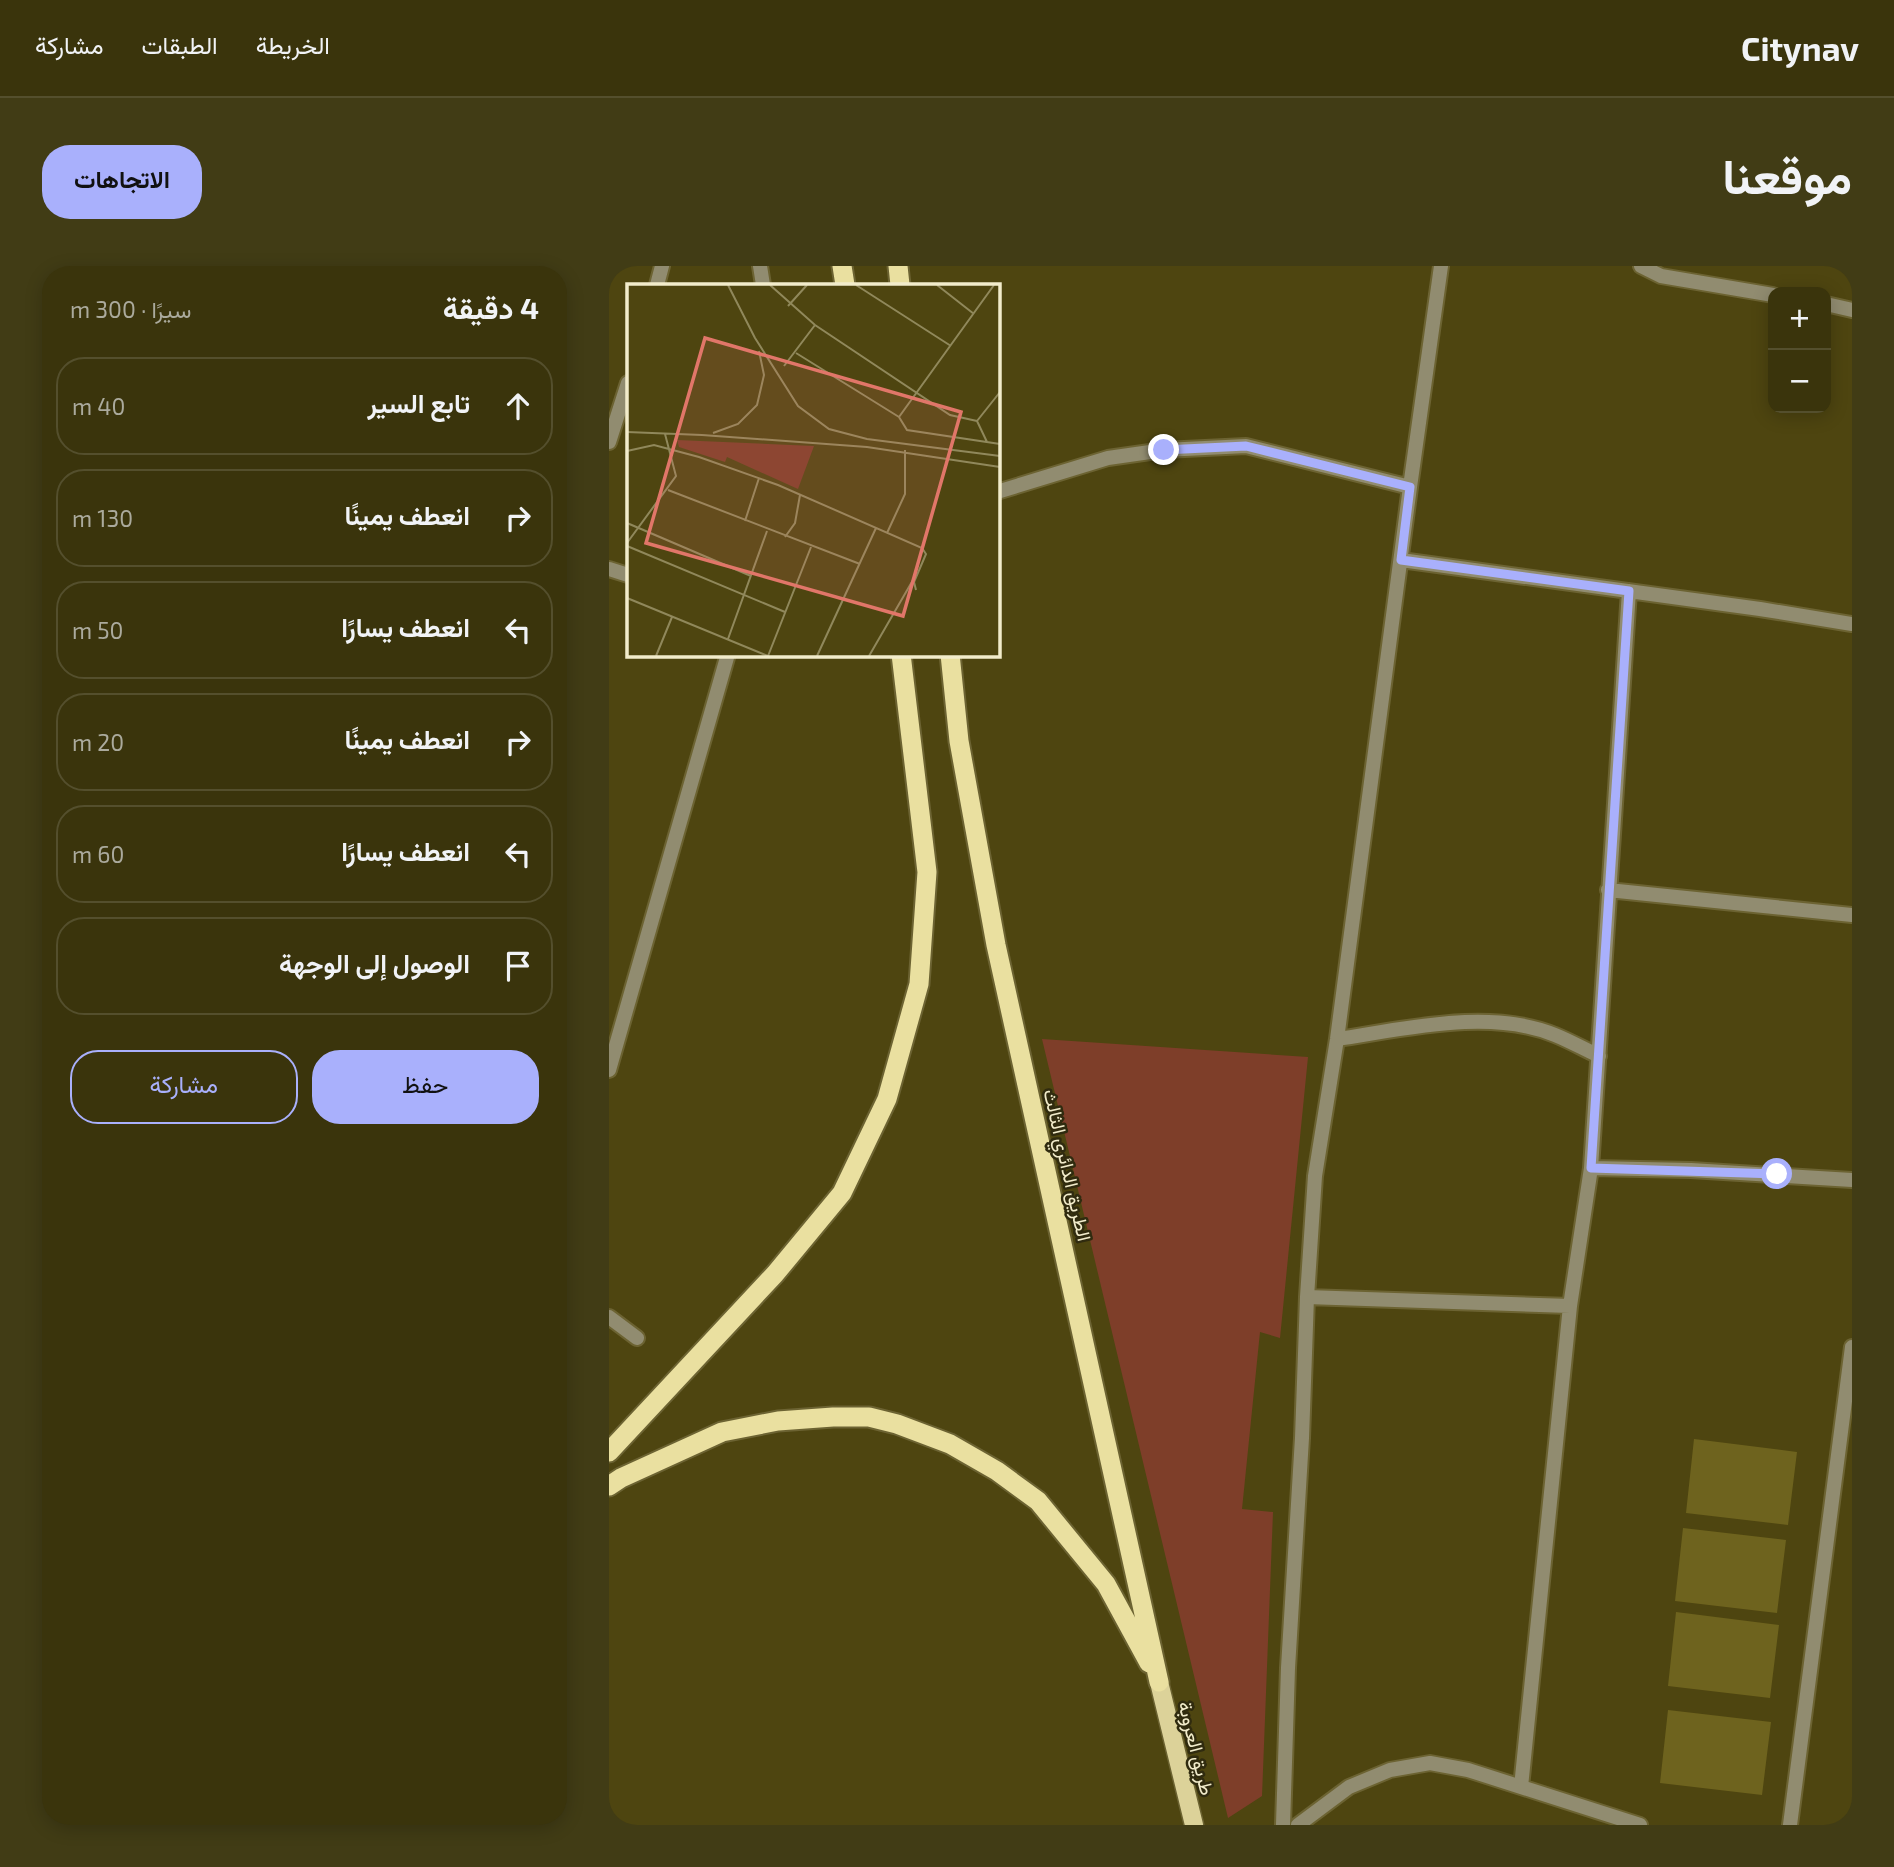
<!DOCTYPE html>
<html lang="ar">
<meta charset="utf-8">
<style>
:root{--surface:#3a340c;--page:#413c15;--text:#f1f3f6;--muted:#abaa9d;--line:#544f2d;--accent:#a9b0fc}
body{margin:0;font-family:"Exo 2",Vazirmatn,sans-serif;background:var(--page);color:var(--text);direction:rtl}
.controls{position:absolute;right:21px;top:21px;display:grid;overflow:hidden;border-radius:14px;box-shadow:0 4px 18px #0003}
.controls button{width:63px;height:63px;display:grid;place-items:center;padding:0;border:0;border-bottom:2px solid var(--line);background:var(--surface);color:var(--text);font:35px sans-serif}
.stop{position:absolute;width:21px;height:21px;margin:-16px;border:5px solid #a9b0fc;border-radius:50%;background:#fff}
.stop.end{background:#a9b0fc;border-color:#fff;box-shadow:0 2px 7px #0008}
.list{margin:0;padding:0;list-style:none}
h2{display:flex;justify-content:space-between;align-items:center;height:91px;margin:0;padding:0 28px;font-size:30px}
h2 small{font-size:23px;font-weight:400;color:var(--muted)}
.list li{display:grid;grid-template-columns:46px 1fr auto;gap:21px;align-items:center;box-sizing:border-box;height:98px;margin:0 14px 14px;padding:0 14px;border:2px solid var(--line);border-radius:28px}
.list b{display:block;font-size:26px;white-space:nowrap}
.list em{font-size:23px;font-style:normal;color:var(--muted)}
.actions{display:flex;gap:14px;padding:21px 28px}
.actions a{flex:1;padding:16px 0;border:2px solid var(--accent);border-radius:28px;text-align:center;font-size:24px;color:var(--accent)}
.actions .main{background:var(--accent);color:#111}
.icon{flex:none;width:38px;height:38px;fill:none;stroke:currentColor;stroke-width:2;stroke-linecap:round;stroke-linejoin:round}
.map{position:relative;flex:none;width:1243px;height:1559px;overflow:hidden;direction:ltr;border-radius:28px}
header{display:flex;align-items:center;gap:42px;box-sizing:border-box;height:98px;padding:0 35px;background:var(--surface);border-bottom:2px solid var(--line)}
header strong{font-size:33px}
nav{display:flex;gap:38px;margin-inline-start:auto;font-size:24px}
.intro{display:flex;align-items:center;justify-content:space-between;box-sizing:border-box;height:168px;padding:0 42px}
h1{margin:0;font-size:49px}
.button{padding:18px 32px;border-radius:28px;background:var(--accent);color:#111;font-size:24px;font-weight:700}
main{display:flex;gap:42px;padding:0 42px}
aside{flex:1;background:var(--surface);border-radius:28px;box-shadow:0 4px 18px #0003}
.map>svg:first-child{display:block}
</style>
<header>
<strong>Citynav</strong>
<nav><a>الخريطة</a><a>الطبقات</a><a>مشاركة</a></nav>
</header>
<div class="intro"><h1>موقعنا</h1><a class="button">الاتجاهات</a></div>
<main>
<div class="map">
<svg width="1243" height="1559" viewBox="0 0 1243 1559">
<rect width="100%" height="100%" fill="#4e4510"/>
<path fill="#7e3e29" d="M 433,773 L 699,791 L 671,1072 L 651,1066 L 633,1243 L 664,1246 L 653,1530 L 619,1552 Z"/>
<path fill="#6e631e" d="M 1085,1173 L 1188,1186 L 1179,1259 L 1077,1247 Z
M 1074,1262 L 1177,1274 L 1168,1347 L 1066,1335 Z
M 1067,1346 L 1170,1359 L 1161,1432 L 1059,1420 Z
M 1059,1444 L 1162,1456 L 1153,1529 L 1051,1517 Z"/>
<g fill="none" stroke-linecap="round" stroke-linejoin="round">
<defs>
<path id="minor" d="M 151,0 L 154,19
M 1032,0 L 1052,10 L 1164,29
M 48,19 L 53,0
M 1217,38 L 1243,44
M 0,176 L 19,117
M 388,226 L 499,192 L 555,184 L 637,180 L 801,221
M 792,294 L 1151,343 L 1243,358
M 0,303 L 19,309
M 999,624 L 1243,649
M 728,773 C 796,763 881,742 946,769 C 961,775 975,783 990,790
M 0,804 L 119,388
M 982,902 L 1082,904 L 1243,914
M 698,1031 L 961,1040
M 0,1051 L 28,1072
M 912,1521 L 961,1040 L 982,902 L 1020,325
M 674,1559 L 679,1402 L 693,1172 L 698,1031 L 706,910 L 728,773 L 801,221 L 832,0
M 689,1559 L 740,1521 L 781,1504 L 821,1497 L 859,1504 L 1031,1559
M 1181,1559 L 1243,1081"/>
<path id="primary" d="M 550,1416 L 585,1559"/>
<path id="trunk" d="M 233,0 L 236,19
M 289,0 L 291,19
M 341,388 L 350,475 L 387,679 L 550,1416
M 0,1186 L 166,1008 L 233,927 L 278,833 L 310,718 L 318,606 L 292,388
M 0,1220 L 12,1212 L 113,1166 L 169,1155 L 224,1151 L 260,1151 L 288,1158 L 341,1178 L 388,1205 L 429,1235 L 497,1318 L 540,1397"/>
</defs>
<use href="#minor" stroke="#6c6332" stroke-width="18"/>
<use href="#primary" stroke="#6c6332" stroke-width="21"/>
<use href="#trunk" stroke="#6c6332" stroke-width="23"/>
<use href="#minor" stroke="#918c70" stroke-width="14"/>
<use href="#primary" stroke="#dcd299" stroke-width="18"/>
<use href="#trunk" stroke="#eae0a0" stroke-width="19"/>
</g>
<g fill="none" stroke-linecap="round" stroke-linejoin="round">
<path stroke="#a9b0fc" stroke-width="9" d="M 555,184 L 637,180 L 801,221 L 792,294 L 1020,325 L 982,902 L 1168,908"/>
</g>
<g text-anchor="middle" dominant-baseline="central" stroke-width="5" stroke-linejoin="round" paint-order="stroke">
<g font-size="19" fill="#f2eccb" stroke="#302b0f">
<text transform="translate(459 899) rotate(77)">الطريق الدائري الثالث</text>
<text transform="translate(588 1482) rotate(76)">طريق العروبة</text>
</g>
</g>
<g transform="translate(18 18)">
<rect width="373" height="373" fill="#4e4510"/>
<path d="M 50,156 L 187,162 L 171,205 L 100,173 L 98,178 L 52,163 Z" fill="#7e3e29"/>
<path fill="none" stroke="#90885b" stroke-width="2" d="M 101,1 L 128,54M 143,1 L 188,41 L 323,131 L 350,137M 229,1 L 324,62M 310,1 L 347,30M 367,1 L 272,133 L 280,146 L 373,160M 161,22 L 180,1M 128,54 L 171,122 L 202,145 L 240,155 L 373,172M 169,69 L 272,133M 157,82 L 188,41M 350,137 L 373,108M 350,137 L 360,158M 0,148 L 75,151M 86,149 L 111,140 L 130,121 L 137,91 L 132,67M 75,151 L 240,163 L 373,183M 0,167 L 27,161 L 72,173 L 151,201 L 295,264 L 299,270 L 287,298 L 289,306M 41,206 L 233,280M 118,237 L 132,194M 0,239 L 124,292M 260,249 L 278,210 L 278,166M 158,253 L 168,239 L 173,211M 0,259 L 49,192 L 38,150M 0,262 L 158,328M 0,314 L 141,372M 101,355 L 140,247M 29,372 L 45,333M 141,372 L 184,263M 190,372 L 249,244M 242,372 L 286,296"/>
<path fill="#e17669" fill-opacity="0.15" stroke="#e17669" stroke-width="3.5" d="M 78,54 L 334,128 L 276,332 L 19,259 Z"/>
<rect width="373" height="373" fill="none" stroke="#f2eccb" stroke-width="3.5"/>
</g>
</svg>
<div class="controls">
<button>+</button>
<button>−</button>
</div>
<div class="stop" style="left:1168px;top:908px"></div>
<div class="stop end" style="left:555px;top:184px"></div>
</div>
<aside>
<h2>4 دقيقة<small>سيرًا · 300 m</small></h2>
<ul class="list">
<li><svg class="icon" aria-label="ahead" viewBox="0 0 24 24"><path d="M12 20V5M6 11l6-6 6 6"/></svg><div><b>تابع السير</b></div><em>40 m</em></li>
<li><svg class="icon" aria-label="right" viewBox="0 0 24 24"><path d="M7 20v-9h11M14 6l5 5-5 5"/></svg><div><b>انعطف يمينًا</b></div><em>130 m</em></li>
<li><svg class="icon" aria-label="left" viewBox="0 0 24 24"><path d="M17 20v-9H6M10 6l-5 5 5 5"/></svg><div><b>انعطف يسارًا</b></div><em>50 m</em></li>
<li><svg class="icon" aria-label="right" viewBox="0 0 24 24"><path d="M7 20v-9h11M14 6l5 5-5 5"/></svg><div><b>انعطف يمينًا</b></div><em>20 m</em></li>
<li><svg class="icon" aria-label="left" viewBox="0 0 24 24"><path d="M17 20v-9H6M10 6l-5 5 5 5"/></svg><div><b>انعطف يسارًا</b></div><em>60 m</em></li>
<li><svg class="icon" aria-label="arrive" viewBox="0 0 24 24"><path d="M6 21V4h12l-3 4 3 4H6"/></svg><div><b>الوصول إلى الوجهة</b></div></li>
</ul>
<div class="actions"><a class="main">حفظ</a><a>مشاركة</a></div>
</aside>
</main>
